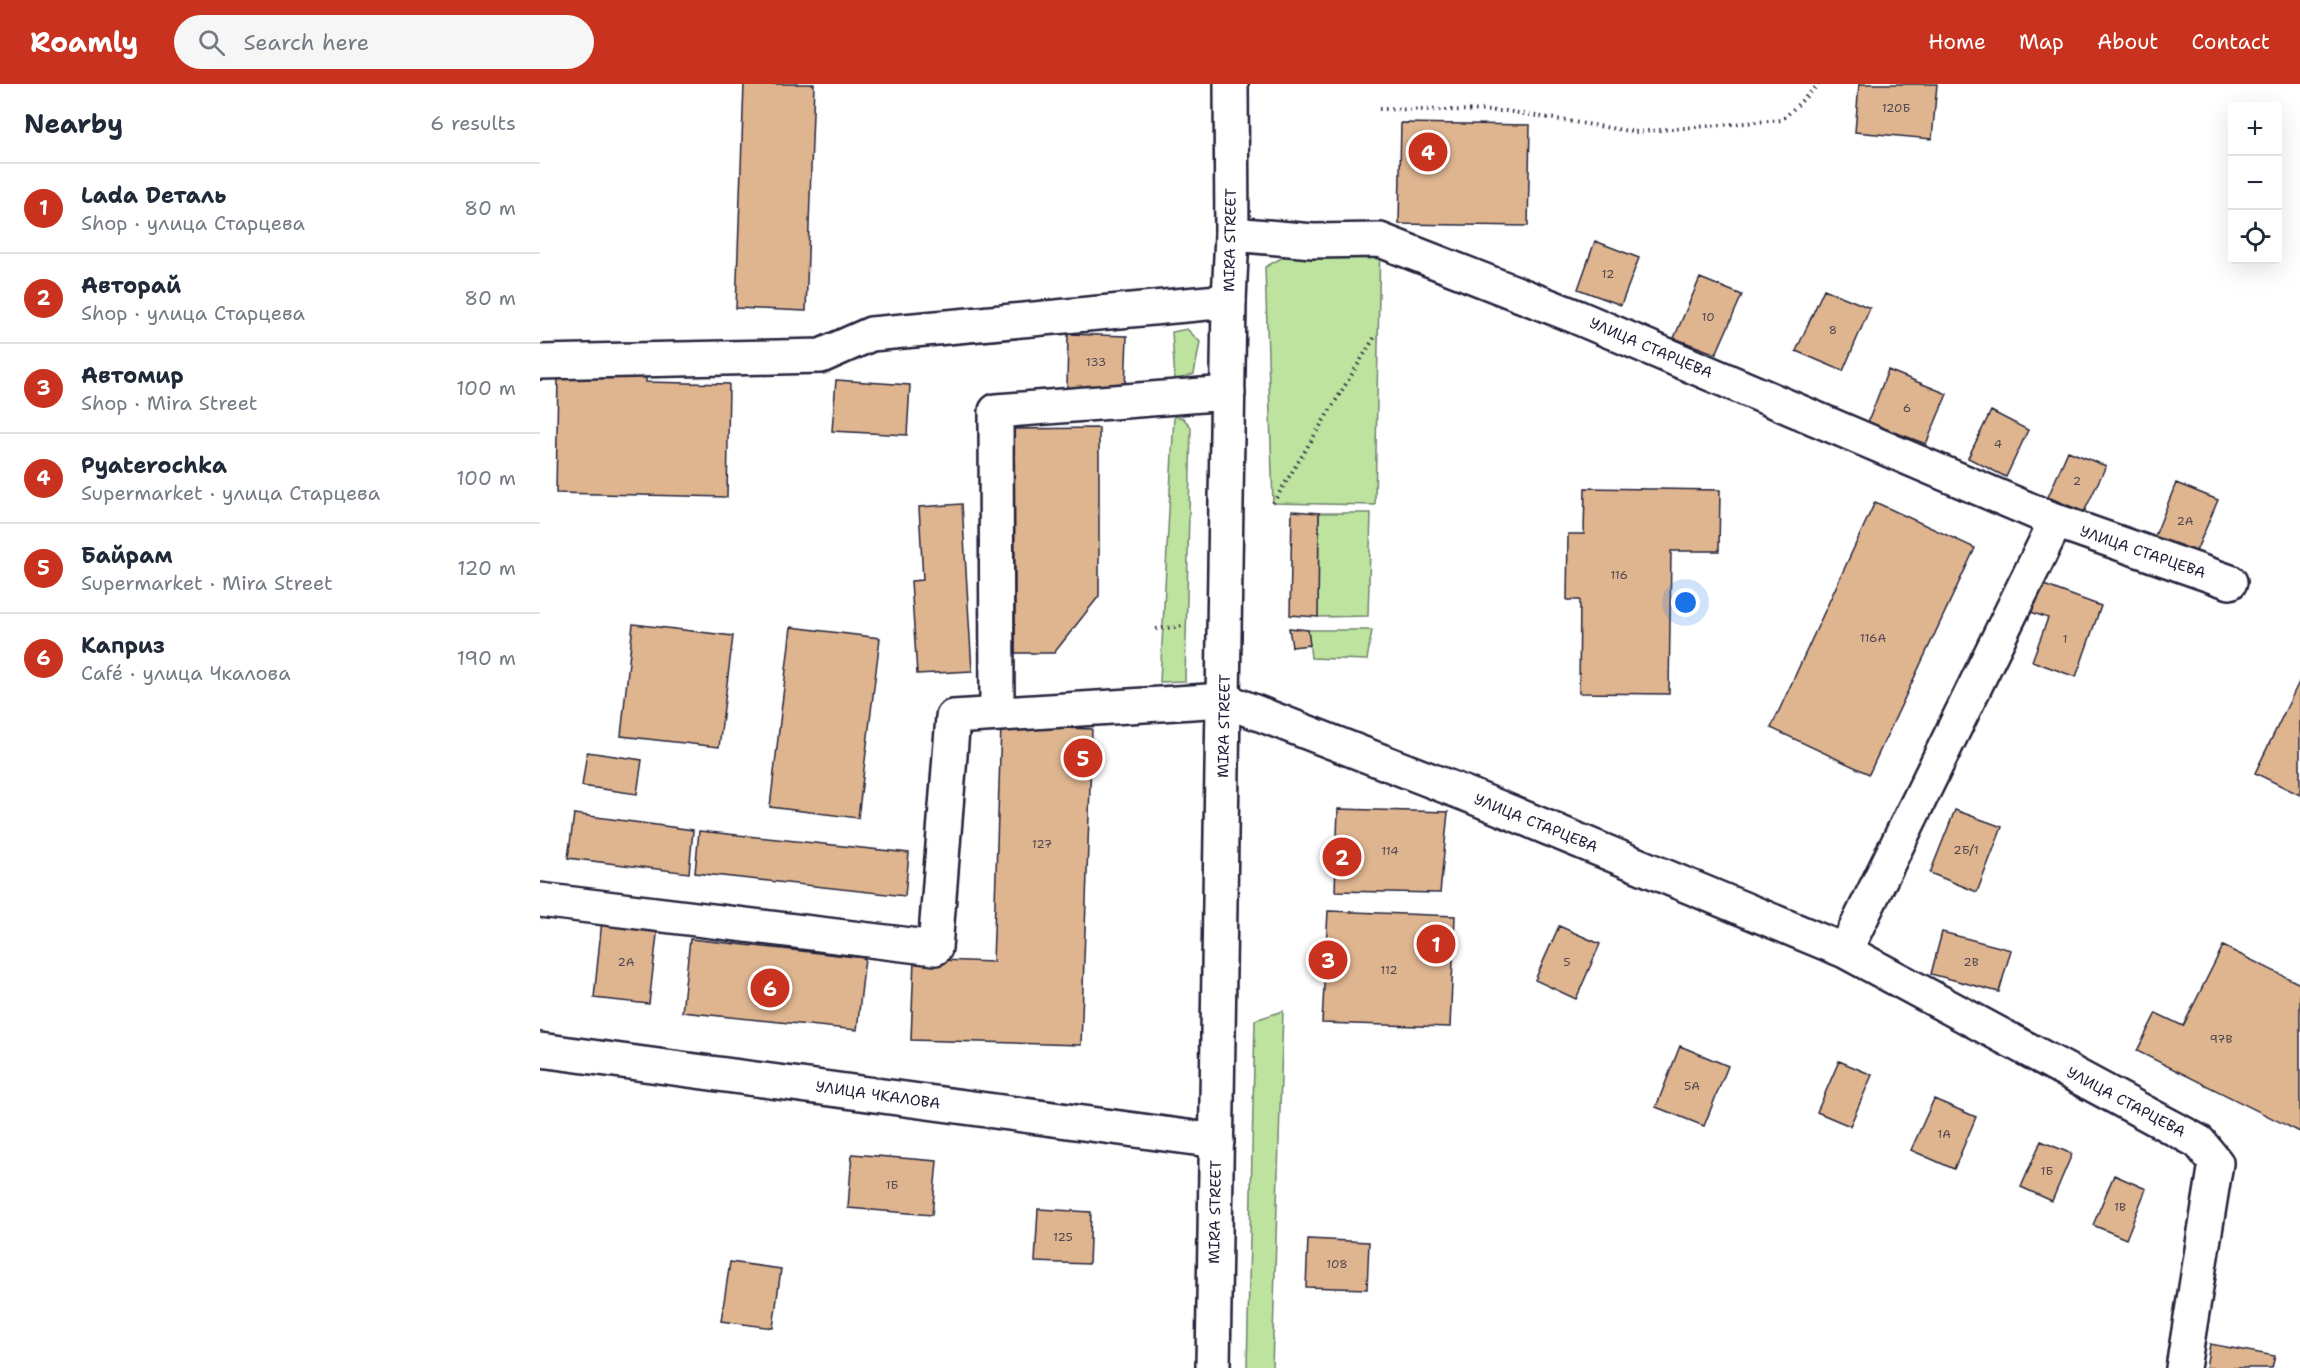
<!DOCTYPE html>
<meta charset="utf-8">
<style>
:root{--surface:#fff;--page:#f6f6f7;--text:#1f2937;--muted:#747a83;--line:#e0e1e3;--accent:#c8321e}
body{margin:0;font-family:"Shantell Sans",sans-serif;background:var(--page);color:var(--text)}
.controls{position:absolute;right:18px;top:18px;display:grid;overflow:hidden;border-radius:6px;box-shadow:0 6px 24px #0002}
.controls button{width:54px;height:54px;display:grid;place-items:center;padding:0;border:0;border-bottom:2px solid var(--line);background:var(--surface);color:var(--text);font:30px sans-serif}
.you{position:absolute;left:1146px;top:519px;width:21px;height:21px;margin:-15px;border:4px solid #fff;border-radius:50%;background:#1a73e8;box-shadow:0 0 0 9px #1a73e833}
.badge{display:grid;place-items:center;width:39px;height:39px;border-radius:50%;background:var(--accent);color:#fff;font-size:20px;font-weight:700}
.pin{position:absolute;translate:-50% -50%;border:3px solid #fff;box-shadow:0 2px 6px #0006}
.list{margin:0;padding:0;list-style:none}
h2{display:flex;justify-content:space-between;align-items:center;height:78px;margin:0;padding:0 24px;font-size:26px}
h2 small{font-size:20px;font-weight:400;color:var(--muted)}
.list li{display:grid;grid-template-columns:39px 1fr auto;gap:18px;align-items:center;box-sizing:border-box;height:90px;padding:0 24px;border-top:2px solid var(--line)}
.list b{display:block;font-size:22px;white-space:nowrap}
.list p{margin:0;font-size:20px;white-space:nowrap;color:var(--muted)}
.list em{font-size:20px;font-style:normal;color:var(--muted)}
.icon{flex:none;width:33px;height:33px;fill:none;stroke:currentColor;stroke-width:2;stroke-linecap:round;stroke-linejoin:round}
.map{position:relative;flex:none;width:1760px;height:1284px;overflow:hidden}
header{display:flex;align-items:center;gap:36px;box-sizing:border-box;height:84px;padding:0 30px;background:var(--accent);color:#fff}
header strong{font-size:28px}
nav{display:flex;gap:33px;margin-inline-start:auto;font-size:21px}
.search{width:420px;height:54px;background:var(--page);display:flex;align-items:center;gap:15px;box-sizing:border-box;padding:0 21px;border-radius:33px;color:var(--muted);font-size:22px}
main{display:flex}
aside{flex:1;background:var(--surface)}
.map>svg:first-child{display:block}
</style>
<header>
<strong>Roamly</strong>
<div class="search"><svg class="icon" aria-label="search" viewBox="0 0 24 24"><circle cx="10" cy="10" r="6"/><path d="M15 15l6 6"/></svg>Search here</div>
<nav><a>Home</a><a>Map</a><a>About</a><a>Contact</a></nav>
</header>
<main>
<aside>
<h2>Nearby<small>6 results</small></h2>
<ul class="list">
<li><span class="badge">1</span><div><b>Lada Dеталь</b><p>Shop · улица Старцева</p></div><em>80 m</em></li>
<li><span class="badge">2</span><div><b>Авторай</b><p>Shop · улица Старцева</p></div><em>80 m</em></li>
<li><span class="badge">3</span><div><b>Автомир</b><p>Shop · Mira Street</p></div><em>100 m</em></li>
<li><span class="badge">4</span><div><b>Pyaterochka</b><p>Supermarket · улица Старцева</p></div><em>100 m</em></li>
<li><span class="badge">5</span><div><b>Байрам</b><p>Supermarket · Mira Street</p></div><em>120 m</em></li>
<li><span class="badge">6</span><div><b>Каприз</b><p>Café · улица Чкалова</p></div><em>190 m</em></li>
</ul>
</aside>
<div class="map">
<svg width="1760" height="1284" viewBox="0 0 1760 1284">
<rect width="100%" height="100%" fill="#fff"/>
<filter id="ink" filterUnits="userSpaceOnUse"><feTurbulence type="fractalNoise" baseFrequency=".0167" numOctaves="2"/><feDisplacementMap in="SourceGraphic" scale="12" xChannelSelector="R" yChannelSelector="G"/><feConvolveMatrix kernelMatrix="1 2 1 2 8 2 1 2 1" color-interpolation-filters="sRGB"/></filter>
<g filter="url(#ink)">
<path fill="#bde39f" stroke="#70826d" stroke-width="1.5" d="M 840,156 L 835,421 L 733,419 L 725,183 L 773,157 Z
M 647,245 L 660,258 L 654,290 L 635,297 L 632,248 Z
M 634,332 L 643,334 L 651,343 L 645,597 L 620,598 Z
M 779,429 L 831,429 L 828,532 L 778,533 Z
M 768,546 L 832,546 L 827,576 L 771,574 Z
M 743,927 L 732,1284 L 707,1284 L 715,936 Z"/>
<path fill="#dfb590" stroke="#22223b" stroke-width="1.5" d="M 204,0 L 274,0 L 266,227 L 196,224 Z
M 1319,0 L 1397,0 L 1392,55 L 1315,48 Z
M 861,39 L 990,41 L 988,142 L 859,140 Z
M 1055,157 L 1099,174 L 1081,221 L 1038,205 Z
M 1160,194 L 1202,211 L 1176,270 L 1134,254 Z
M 1284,205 L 1330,224 L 1303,287 L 1256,267 Z
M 528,250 L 587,252 L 585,306 L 527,304 Z
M 106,285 L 106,298 L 189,300 L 187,413 L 16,409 L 18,292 Z
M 1348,286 L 1407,310 L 1386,360 L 1328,338 Z
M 296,296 L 370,301 L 367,351 L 292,347 Z
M 1451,327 L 1488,346 L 1466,393 L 1428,374 Z
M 559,344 L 559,512 L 514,569 L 475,569 L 474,345 Z
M 1528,367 L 1566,382 L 1544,428 L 1508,413 Z
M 1636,399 L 1678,416 L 1654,472 L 1613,457 Z
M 1045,404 L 1180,406 L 1179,467 L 1131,467 L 1129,610 L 1039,609 L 1040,516 L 1027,516 L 1028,450 L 1044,450 Z
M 1335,418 L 1435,464 L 1329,690 L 1231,644 Z
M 422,420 L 432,587 L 377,590 L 371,497 L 383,496 L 379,423 Z
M 752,427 L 779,429 L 778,533 L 750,531 Z
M 1493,497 L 1561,522 L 1536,593 L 1492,577 L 1508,534 L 1482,525 Z
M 93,540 L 193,552 L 179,663 L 81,652 Z
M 251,543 L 340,554 L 318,734 L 230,723 Z
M 749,544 L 768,546 L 770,561 L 752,563 Z
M 1760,596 L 1760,711 L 1715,689 Z
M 461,642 L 552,645 L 541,961 L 371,956 L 374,875 L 453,878 Z
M 47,668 L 102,676 L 97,710 L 42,702 Z
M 798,725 L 908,728 L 900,809 L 795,807 Z
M 1415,726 L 1462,743 L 1437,808 L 1390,789 Z
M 34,730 L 153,746 L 149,789 L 28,774 Z
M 159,747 L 369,769 L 365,812 L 155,789 Z
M 788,827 L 915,832 L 910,943 L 782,939 Z
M 62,836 L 118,842 L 109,920 L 54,914 Z
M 1019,842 L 1060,860 L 1036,915 L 995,896 Z
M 1402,848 L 1471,866 L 1459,908 L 1391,890 Z
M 150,855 L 325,874 L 317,946 L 142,928 Z
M 1683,862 L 1760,900 L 1760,1048 L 1597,967 L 1616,929 L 1643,942 Z
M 1140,962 L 1188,982 L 1164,1042 L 1116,1023 Z
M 1299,977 L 1332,991 L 1310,1042 L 1277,1028 Z
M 1394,1015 L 1436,1033 L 1414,1085 L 1371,1066 Z
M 1501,1057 L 1532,1070 L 1512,1117 L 1481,1103 Z
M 312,1070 L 397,1077 L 392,1131 L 308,1124 Z
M 1574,1091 L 1606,1105 L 1586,1155 L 1553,1141 Z
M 498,1125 L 551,1128 L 549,1180 L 495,1178 Z
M 768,1155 L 829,1158 L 827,1205 L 766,1203 Z
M 190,1178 L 241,1185 L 233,1244 L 181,1237 Z
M 1670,1260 L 1735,1272 L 1732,1284 L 1666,1284 Z"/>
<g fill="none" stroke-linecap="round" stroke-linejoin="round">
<defs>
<path id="minor" d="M 692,150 L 773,157 L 840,156 L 1037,233 L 1516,437 L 1305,867 L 1659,1058 L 1676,1079 L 1643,1284
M 0,278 L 281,272 L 331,250 L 689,217
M 1516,437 L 1690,498
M 457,630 L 456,327 L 688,309
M 0,816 L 395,864 L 413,633 L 684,616 L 931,712 L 1305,867
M 0,966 L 677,1057"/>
<path id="major" d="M 673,1284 L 689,217 L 692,150 L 691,0"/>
</defs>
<use href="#minor" stroke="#22223b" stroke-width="38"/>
<use href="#major" stroke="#22223b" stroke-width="38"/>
<path stroke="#22223b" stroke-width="4" stroke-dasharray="1.5 4.5" stroke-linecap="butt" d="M 839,25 L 966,27 L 1095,48 L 1242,36 L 1279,0
M 733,419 L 836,251
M 616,545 L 644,542"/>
<use href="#minor" stroke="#fff" stroke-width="33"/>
<use href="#major" stroke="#fff" stroke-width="33"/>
</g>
</g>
<g text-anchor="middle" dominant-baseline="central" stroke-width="4.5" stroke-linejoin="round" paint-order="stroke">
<g font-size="12" fill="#514750">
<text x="1356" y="24">120Б</text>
<text x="1068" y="190">12</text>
<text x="1168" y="233">10</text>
<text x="1293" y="246">8</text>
<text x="556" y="278">133</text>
<text x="1367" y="324">6</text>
<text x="1458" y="360">4</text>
<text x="1537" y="397">2</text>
<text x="1645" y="437">2А</text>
<text x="1079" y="491">116</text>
<text x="1333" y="554">116А</text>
<text x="1525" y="555">1</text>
<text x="502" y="760">127</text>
<text x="1426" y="766">2Б/1</text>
<text x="850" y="767">114</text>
<text x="86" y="878">2А</text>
<text x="1027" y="878">5</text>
<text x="1431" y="878">2В</text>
<text x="849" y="886">112</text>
<text x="1681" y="955">97В</text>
<text x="1152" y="1002">5А</text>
<text x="1404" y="1050">1А</text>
<text x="1507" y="1087">1Б</text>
<text x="352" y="1101">1Б</text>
<text x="1580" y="1123">1В</text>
<text x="523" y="1153">125</text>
<text x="797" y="1180">108</text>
</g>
<g font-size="15" fill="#22223b" stroke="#fff">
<text transform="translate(690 156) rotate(-89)">MIRA STREET</text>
<text transform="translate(1111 264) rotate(23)">УЛИЦА СТАРЦЕВА</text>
<text transform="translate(1603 468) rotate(19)">УЛИЦА СТАРЦЕВА</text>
<text transform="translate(684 642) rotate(-89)">MIRA STREET</text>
<text transform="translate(996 739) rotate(22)">УЛИЦА СТАРЦЕВА</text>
<text transform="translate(338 1011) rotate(8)">УЛИЦА ЧКАЛОВА</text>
<text transform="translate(1586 1018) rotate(28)">УЛИЦА СТАРЦЕВА</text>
<text transform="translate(675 1128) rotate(-89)">MIRA STREET</text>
</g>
</g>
</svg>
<div class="controls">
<button>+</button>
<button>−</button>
<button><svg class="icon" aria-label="locate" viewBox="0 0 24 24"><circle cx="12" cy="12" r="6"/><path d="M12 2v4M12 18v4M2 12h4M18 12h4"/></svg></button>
</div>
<div class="you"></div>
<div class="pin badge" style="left:896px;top:860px">1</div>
<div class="pin badge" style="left:802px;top:773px">2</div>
<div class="pin badge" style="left:788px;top:876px">3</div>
<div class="pin badge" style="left:888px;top:68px">4</div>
<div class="pin badge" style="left:543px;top:674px">5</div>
<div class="pin badge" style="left:230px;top:904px">6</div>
</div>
</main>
